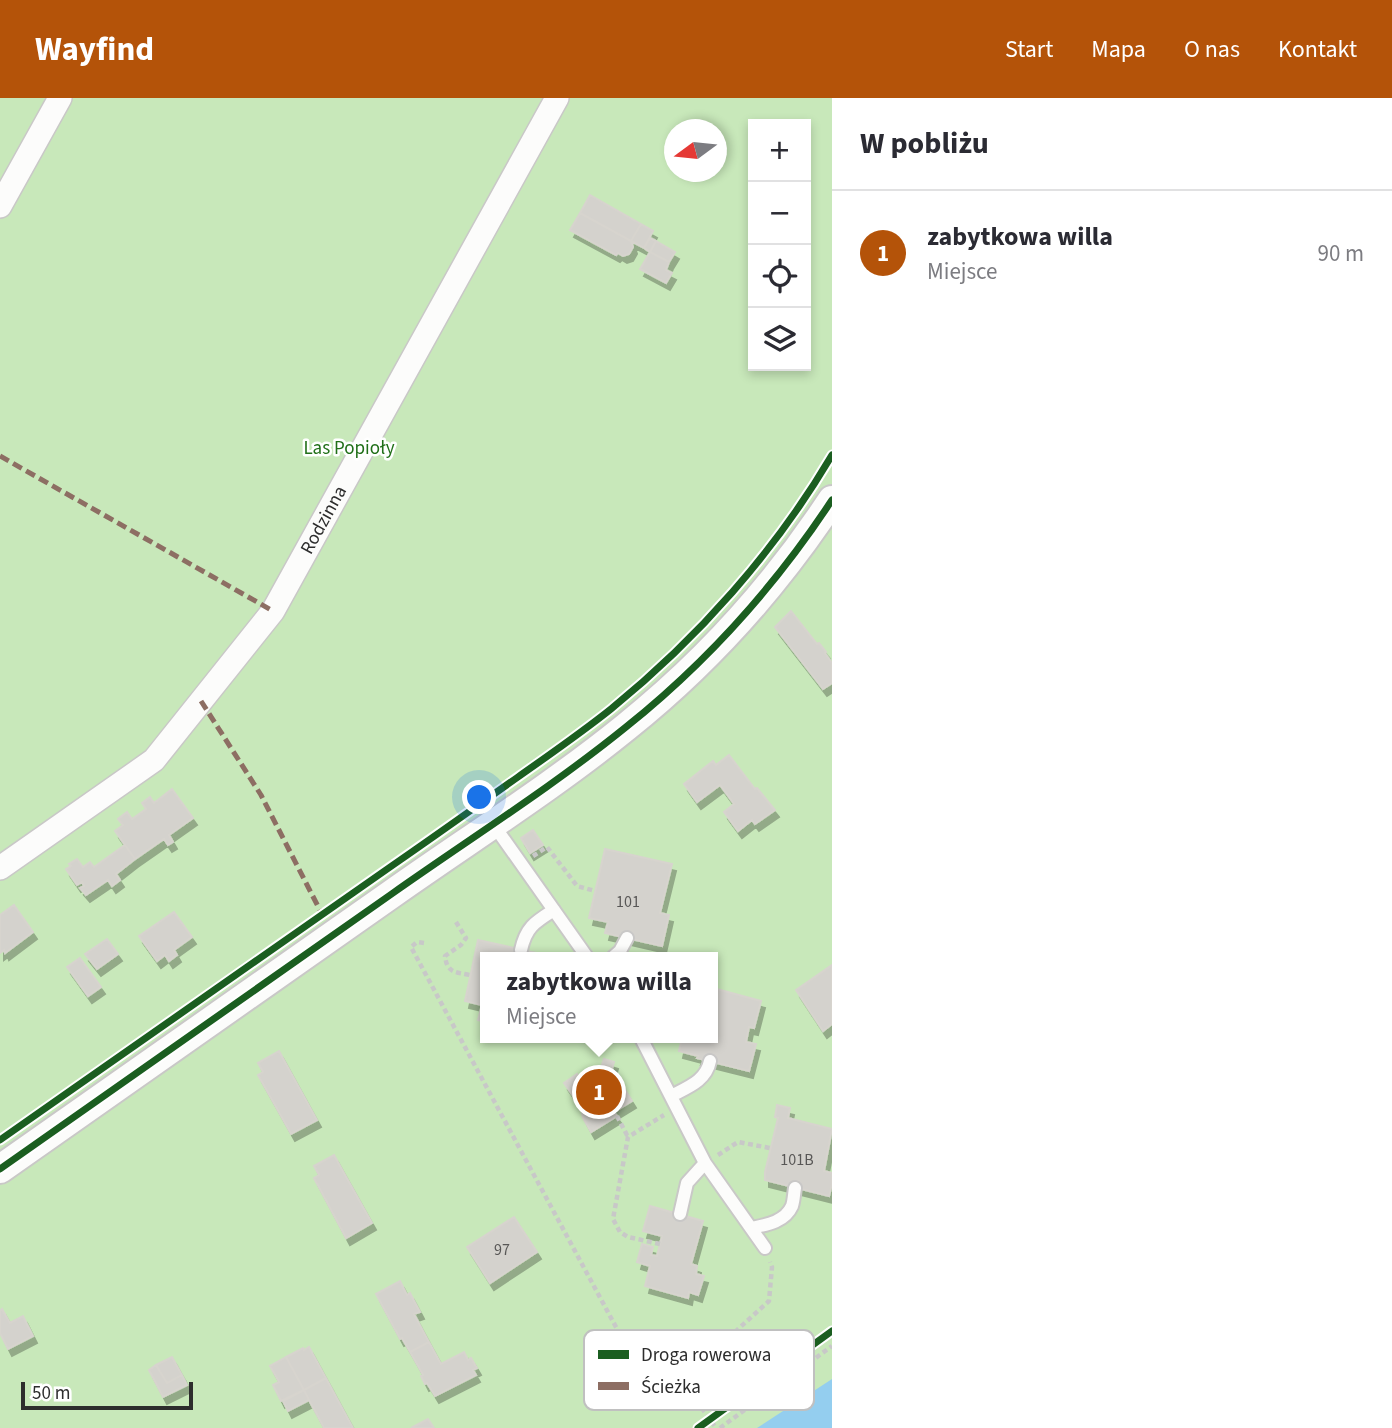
<!DOCTYPE html>
<html lang="pl">
<meta charset="utf-8">
<style>
:root{--surface:#fff;--page:#f2f2f3;--text:#2b2b33;--muted:#7c7c81;--line:#e1e1e2;--accent:#b45309}
body{margin:0;font-family:"Source Sans 3",sans-serif;background:var(--page);color:var(--text)}
.controls{position:absolute;right:21px;top:21px;display:grid;overflow:hidden;border-radius:0px;box-shadow:0 4px 10px #0003}
.controls button{width:63px;height:63px;display:grid;place-items:center;padding:0;border:0;border-bottom:2px solid var(--line);background:var(--surface);color:var(--text);font:35px sans-serif}
.compass{position:absolute;left:664px;top:21px;width:63px;height:63px;border-radius:50%;background:var(--surface);box-shadow:0 4px 10px #0003;rotate:255deg}
.scale{position:absolute;left:21px;bottom:18px;width:172px;box-sizing:border-box;padding-left:7px;border:4px solid #2d2d2d;border-top:0;font-size:19px;line-height:24px;white-space:nowrap;color:#2d2d2d;-webkit-text-stroke:5px #fff;paint-order:stroke}
.you{position:absolute;left:480px;top:700px;width:24px;height:24px;margin:-18px;border:5px solid #fff;border-radius:50%;background:#1a73e8;box-shadow:0 0 0 10px #1a73e833}
.badge{display:grid;place-items:center;width:46px;height:46px;border-radius:50%;background:var(--accent);color:#fff;font-size:23px;font-weight:700}
.pin{position:absolute;translate:-50% -50%;border:4px solid #fff;box-shadow:0 2px 7px #0006}
.popup{position:absolute;left:480px;top:854px;width:238px;height:91px;box-sizing:border-box;display:grid;place-content:center;border-radius:0px;background:var(--surface);filter:drop-shadow(0 2px 5px #0005);font-size:23px;white-space:nowrap;color:var(--muted)}
.popup b{font-size:26px;color:var(--text)}
.popup::after{content:'';position:absolute;left:50%;top:100%;margin-left:-14px;border:14px solid transparent;border-top-color:var(--surface)}
.list{margin:0;padding:0;list-style:none}
h2{display:flex;justify-content:space-between;align-items:center;height:91px;margin:0;padding:0 28px;font-size:30px}
h2 small{font-size:23px;font-weight:400;color:var(--muted)}
.list li{display:grid;grid-template-columns:46px 1fr auto;gap:21px;align-items:center;box-sizing:border-box;height:126px;padding:0 28px;border-top:2px solid var(--line)}
.list b{display:block;font-size:26px;white-space:nowrap}
.list p{margin:0;font-size:23px;white-space:nowrap;color:var(--muted)}
.list em{font-size:23px;font-style:normal;color:var(--muted)}
.icon{flex:none;width:38px;height:38px;fill:none;stroke:currentColor;stroke-width:2;stroke-linecap:round;stroke-linejoin:round}
.map{position:relative;flex:none;width:832px;height:1330px;overflow:hidden}
header{display:flex;align-items:center;gap:42px;box-sizing:border-box;height:98px;padding:0 35px;background:var(--accent);color:#fff}
header strong{font-size:33px}
nav{display:flex;gap:38px;margin-inline-start:auto;font-size:24px}
main{display:flex}
aside{flex:1;background:var(--surface)}
.map>svg:first-child{display:block}
</style>
<header>
<strong>Wayfind</strong>
<nav><a>Start</a><a>Mapa</a><a>O nas</a><a>Kontakt</a></nav>
</header>
<main>
<div class="map">
<svg width="832" height="1330" viewBox="0 0 832 1330">
<defs>
<filter id="shadow"><feDropShadow dx="4" dy="7" stdDeviation="0" flood-color="#0004"/></filter>
</defs>
<rect width="100%" height="100%" fill="#ece9e2"/>
<path fill="#c8e8ba" fill-rule="evenodd" d="M 0,0 L 832,0 L 832,1330 L 0,1330 ZM 753,26 L 806,26 L 806,268 L 753,268 ZM 674,32 L 716,32 L 716,74 L 674,74 ZM 485,859 L 713,859 L 713,940 L 485,940 Z"/>
<path fill="#94ceef" d="M 832,1281 L 832,1330 L 757,1330 Z"/>
<path fill="#d4d2cd" stroke="#d7d4ce" stroke-width="2" filter="url(#shadow)" d="M 590,97 L 641,126 L 631,143 L 580,115 Z
M 580,115 L 631,143 L 633,149 L 629,156 L 623,158 L 618,155 L 616,157 L 570,132 Z
M 641,126 L 653,133 L 644,150 L 631,143 Z
M 650,140 L 656,143 L 650,154 L 644,150 Z
M 656,143 L 675,154 L 669,164 L 650,154 Z
M 650,154 L 669,164 L 666,172 L 672,175 L 666,185 L 640,171 Z
M 791,513 L 817,546 L 819,545 L 826,554 L 825,555 L 832,565 L 832,585 L 823,591 L 775,529 Z
M 729,657 L 755,691 L 757,690 L 775,712 L 755,726 L 752,722 L 738,733 L 724,714 L 734,706 L 720,687 L 697,704 L 684,686 L 713,663 L 716,667 Z
M 172,691 L 193,720 L 169,737 L 173,744 L 168,747 L 164,741 L 135,761 L 115,733 L 123,727 L 118,721 L 127,714 L 132,721 L 146,711 L 142,705 L 150,699 L 154,705 Z
M 533,732 L 543,747 L 530,755 L 521,740 Z
M 125,747 L 135,761 L 116,776 L 120,782 L 112,788 L 108,782 L 86,797 L 80,790 L 84,788 L 82,784 L 77,787 L 66,771 L 71,768 L 69,766 L 77,761 L 83,769 L 90,764 L 94,769 Z
M 605,751 L 672,766 L 660,815 L 669,817 L 662,848 L 605,835 L 608,824 L 589,820 Z
M 14,807 L 33,834 L 5,855 L 4,852 L 0,855 L 0,817 Z
M 174,814 L 192,839 L 174,852 L 177,857 L 169,863 L 165,857 L 157,863 L 139,838 Z
M 107,841 L 118,856 L 97,871 L 85,856 Z
M 478,842 L 541,856 L 540,859 L 485,859 L 485,924 L 478,922 L 482,907 L 465,903 Z
M 80,860 L 101,889 L 88,898 L 67,869 Z
M 832,867 L 832,926 L 823,933 L 796,892 Z
M 713,890 L 761,903 L 754,930 L 749,929 L 746,944 L 756,946 L 749,973 L 697,960 L 698,958 L 679,953 L 681,944 L 678,943 L 678,940 L 713,940 Z
M 279,953 L 317,1022 L 291,1036 L 258,977 L 263,974 L 258,965 Z
M 604,961 L 614,964 L 612,971 L 632,1003 L 614,1014 L 617,1018 L 591,1034 L 583,1020 L 581,1009 L 564,985 L 577,976 L 580,982 L 593,973 L 595,976 L 601,969 Z
M 777,1007 L 790,1010 L 788,1020 L 832,1031 L 824,1073 L 832,1075 L 832,1086 L 829,1098 L 765,1082 L 765,1074 L 778,1020 L 775,1019 Z
M 334,1057 L 372,1125 L 346,1140 L 314,1080 L 319,1077 L 314,1068 Z
M 650,1108 L 703,1123 L 691,1166 L 697,1168 L 696,1176 L 704,1178 L 698,1197 L 689,1194 L 688,1200 L 645,1188 L 650,1168 L 637,1164 L 642,1146 L 653,1149 L 651,1157 L 657,1158 L 662,1138 L 643,1133 Z
M 514,1119 L 537,1154 L 490,1185 L 467,1149 Z
M 400,1183 L 407,1197 L 410,1195 L 420,1214 L 414,1216 L 429,1244 L 410,1254 L 402,1240 L 400,1241 L 376,1196 Z
M 2,1211 L 10,1225 L 23,1218 L 33,1238 L 8,1251 L 0,1235 L 0,1213 Z
M 429,1244 L 441,1266 L 464,1254 L 468,1262 L 471,1260 L 477,1270 L 473,1272 L 476,1277 L 435,1298 L 427,1285 L 425,1286 L 421,1278 L 423,1277 L 410,1254 Z
M 309,1249 L 326,1280 L 304,1292 L 286,1259 L 303,1250 L 304,1252 Z
M 172,1259 L 182,1277 L 167,1285 L 156,1267 Z
M 286,1259 L 304,1292 L 281,1303 L 273,1287 L 279,1284 L 270,1268 Z
M 156,1267 L 167,1285 L 182,1277 L 187,1287 L 163,1299 L 149,1272 Z
M 326,1280 L 353,1330 L 324,1330 L 309,1302 L 304,1292 Z
M 304,1292 L 309,1302 L 288,1313 L 283,1303 Z
M 428,1321 L 434,1330 L 411,1330 Z"/>
<g fill="none" stroke-linecap="round" stroke-linejoin="round">
<defs>
<path id="service" d="M 493,726 L 587,859
M 521,852 C 526,829 535,824 554,812
M 613,859 L 620,853 L 627,840
M 641,940 L 705,1065 L 765,1150
M 671,998 C 688,989 706,983 710,963
M 680,1116 L 687,1085 L 705,1065
M 751,1130 C 766,1127 785,1124 792,1108 C 794,1102 794,1095 795,1090"/>
<g id="minor">
<path d="M 0,108 L 60,0"/>
<path id="s1" d="M 0,770 L 154,662 L 273,513 L 557,0"/>
</g>
<path id="tertiary" d="M 0,1071 C 131,979 262,887 393,795 C 471,740 552,689 626,629 C 706,565 776,487 832,402"/>
</defs>
<use href="#service" stroke="#c9c8c7" stroke-width="16"/>
<use href="#minor" stroke="#c9c8c7" stroke-width="26"/>
<use href="#tertiary" stroke="#c9c8c7" stroke-width="32"/>
<path stroke="#c8c8c8" stroke-width="4.5" stroke-dasharray="5 3.5" stroke-linecap="butt" d="M 533,758 L 547,749 L 577,788 L 595,793
M 456,824 L 466,840 L 461,847 L 445,858 C 447,875 455,874 470,877
M 424,845 L 417,844 L 411,849 L 644,1281 L 658,1291 L 670,1289 L 682,1282 L 769,1203 L 772,1169 L 770,1164
M 617,1018 L 628,1039
M 718,1057 L 738,1044 L 770,1050
M 660,1146 L 628,1139 L 620,1134 L 613,1121 L 628,1039 L 664,1017
M 682,1282 L 716,1330
M 720,1330 L 832,1248"/>
<use href="#service" stroke="#fcfcfb" stroke-width="12"/>
<use href="#minor" stroke="#fcfcfb" stroke-width="23"/>
<use href="#tertiary" stroke="#fcfcfb" stroke-width="28"/>
<path stroke="#8d6e63" stroke-width="5" stroke-dasharray="10 5" stroke-linecap="butt" d="M 0,358 L 273,513
M 201,603 L 261,697 L 325,822"/>
<defs>
<path id="cycleway" d="M 0,1042 C 131,950 263,859 393,767 C 435,738 477,708 518,679 C 549,657 581,635 611,611 C 697,541 775,454 832,357
M 0,1071 C 131,979 262,887 393,795 C 471,740 552,689 626,629 C 706,565 776,487 832,402
M 698,1330 L 832,1233"/>
</defs>
<use href="#cycleway" stroke="#fff" stroke-width="11"/>
<use href="#cycleway" stroke="#1b5e20" stroke-width="7"/>
</g>
<g text-anchor="middle" dominant-baseline="central" stroke-width="5" stroke-linejoin="round" paint-order="stroke">
<g font-size="16" fill="#585756">
<text x="628" y="804">101</text>
<text x="797" y="1062">101B</text>
<text x="502" y="1152">97</text>
</g>
<g font-size="19" fill="#206f18" stroke="#fff">
<text x="349" y="350">Las Popioły</text>
</g>
<g font-size="19" fill="#2d2d2d" stroke="#fff">
<text stroke="none"><textPath href="#s1" startOffset="483">Rodzinna</textPath></text>
</g>
</g>
<rect x="584" y="1232" width="230" height="80" rx="10" fill="#fff" stroke="#c0c0c0" stroke-width="2"/>
<rect x="598" y="1252" width="31" height="9" fill="#1b5e20"/>
<rect x="598" y="1284" width="31" height="8" fill="#8d6e63"/>
<g font-size="19" fill="#2d2d2d">
<text x="641" y="1263">Droga rowerowa</text>
<text x="641" y="1295">Ścieżka</text>
</g>
</svg>
<div class="controls">
<button>+</button>
<button>−</button>
<button><svg class="icon" aria-label="locate" viewBox="0 0 24 24"><circle cx="12" cy="12" r="6"/><path d="M12 2v4M12 18v4M2 12h4M18 12h4"/></svg></button>
<button><svg class="icon" aria-label="layers" viewBox="0 0 24 24"><path d="M12 4l9 5-9 5-9-5zM3 14l9 5 9-5"/></svg></button>
</div>
<svg class="compass" viewBox="-18 -18 36 36"><path d="M0-13l5 13h-10z" fill="#e53935"/><path d="M0 13l5-13h-10z" fill="#7c7c81"/></svg>
<div class="scale">50 m</div>
<div class="you"></div>
<div class="pin badge" style="left:599px;top:994px">1</div>
<div class="popup"><b>zabytkowa willa</b>Miejsce</div>
</div>
<aside>
<h2>W pobliżu<small></small></h2>
<ul class="list">
<li><span class="badge">1</span><div><b>zabytkowa willa</b><p>Miejsce</p></div><em>90 m</em></li>
</ul>
</aside>
</main>
